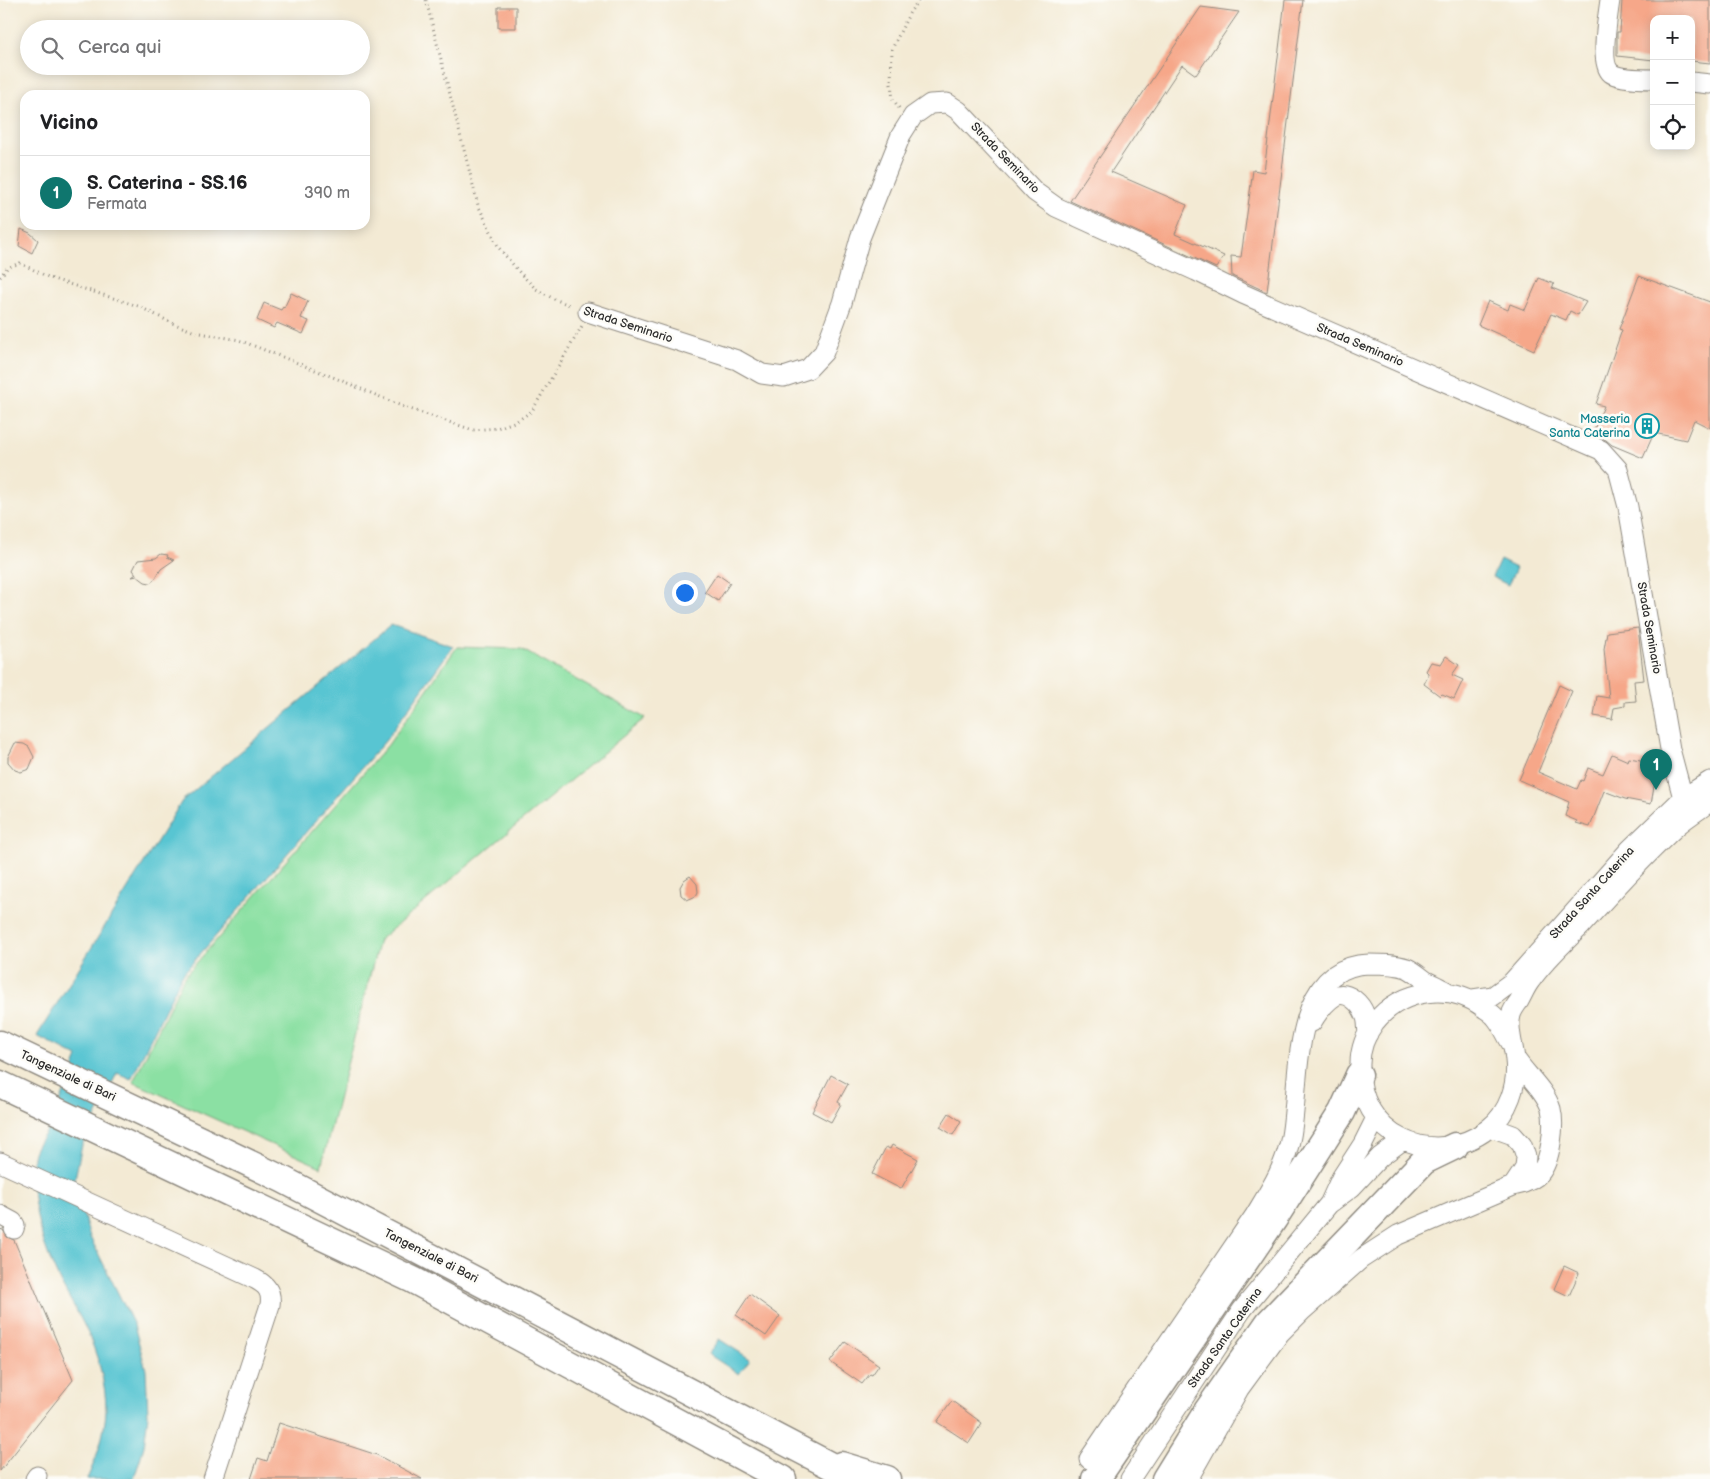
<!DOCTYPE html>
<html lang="it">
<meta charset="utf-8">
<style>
:root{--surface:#fff;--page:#f2f2f2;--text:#202124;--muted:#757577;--line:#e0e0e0;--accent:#0f766e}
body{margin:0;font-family:"Balsamiq Sans",sans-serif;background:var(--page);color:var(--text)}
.controls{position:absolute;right:15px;top:15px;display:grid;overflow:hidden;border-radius:10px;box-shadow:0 2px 12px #0003}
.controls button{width:45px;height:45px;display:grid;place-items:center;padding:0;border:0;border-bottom:1px solid var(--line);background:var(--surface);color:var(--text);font:25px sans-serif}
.you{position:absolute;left:684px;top:592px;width:18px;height:18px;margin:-12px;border:4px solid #fff;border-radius:50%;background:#1a73e8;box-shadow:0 0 0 8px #1a73e833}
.badge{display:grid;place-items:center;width:32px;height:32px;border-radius:50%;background:var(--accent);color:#fff;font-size:16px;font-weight:700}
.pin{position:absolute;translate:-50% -41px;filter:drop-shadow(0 1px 2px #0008)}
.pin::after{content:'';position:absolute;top:26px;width:18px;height:15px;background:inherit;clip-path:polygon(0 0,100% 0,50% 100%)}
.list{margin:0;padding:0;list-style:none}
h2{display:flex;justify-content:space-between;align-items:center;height:65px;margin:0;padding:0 20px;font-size:21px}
h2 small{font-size:16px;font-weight:400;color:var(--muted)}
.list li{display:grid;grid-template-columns:32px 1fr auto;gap:15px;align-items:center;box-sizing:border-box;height:75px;padding:0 20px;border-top:1px solid var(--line)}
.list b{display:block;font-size:19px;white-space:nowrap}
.list p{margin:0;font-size:16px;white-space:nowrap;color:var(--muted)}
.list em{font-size:16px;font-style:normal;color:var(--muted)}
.icon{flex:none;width:28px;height:28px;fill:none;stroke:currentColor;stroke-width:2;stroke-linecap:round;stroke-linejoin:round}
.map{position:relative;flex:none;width:1710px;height:1479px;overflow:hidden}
.search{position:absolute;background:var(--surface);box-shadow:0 2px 12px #0003;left:20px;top:20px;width:350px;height:55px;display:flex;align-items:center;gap:12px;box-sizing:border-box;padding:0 18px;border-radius:28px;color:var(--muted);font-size:19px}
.panel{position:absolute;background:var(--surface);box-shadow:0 2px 12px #0003;left:20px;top:90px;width:350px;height:140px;border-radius:15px}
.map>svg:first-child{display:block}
</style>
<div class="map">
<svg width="1710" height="1479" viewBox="0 0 1710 1479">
<rect width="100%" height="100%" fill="#fdfcf7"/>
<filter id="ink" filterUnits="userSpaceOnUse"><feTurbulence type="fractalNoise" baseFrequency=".02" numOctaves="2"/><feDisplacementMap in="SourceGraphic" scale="10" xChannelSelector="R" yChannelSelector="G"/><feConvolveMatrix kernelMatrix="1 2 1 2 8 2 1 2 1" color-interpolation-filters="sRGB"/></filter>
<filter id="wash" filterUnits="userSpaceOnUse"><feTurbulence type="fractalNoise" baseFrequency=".0096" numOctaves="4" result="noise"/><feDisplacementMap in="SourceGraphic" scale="20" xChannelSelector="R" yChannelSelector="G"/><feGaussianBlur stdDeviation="1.12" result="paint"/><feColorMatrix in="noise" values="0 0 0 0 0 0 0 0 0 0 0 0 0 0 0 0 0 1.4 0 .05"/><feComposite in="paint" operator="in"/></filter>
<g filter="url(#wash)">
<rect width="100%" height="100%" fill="#f3ead4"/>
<path fill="#8be0a3" stroke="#5b8667" d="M 457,647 L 521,649 L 645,718 L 379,940 L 321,1167 L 133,1082 L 184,977 L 388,745 Z"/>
<path fill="#59c5d2" stroke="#42787e" d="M 1500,560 L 1516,568 L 1508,585 L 1492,577 Z
M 391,625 L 453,646 L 386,740 L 182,975 L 131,1079 L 117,1073 L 82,1145 L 74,1183 L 90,1237 L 134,1325 L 146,1370 L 148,1415 L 144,1446 L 134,1479 L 87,1479 C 97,1457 105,1434 106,1410 C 106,1382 97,1353 86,1329 C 79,1314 70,1300 62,1285 C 42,1247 29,1200 33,1157 C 34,1147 45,1136 49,1127 C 60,1104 69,1080 78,1057 L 37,1036 L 182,801 Z
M 719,1339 L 750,1359 L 739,1374 L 708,1354 Z"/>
<g id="blocks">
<path fill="#f6a789" d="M 1285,0 L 1303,0 L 1267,292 L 1232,276 L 1231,256 L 1241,257 L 1253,170 L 1264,172 Z
M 1622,0 L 1710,0 L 1710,63 L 1691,61 L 1691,19 L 1654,19 L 1654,60 L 1617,56 L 1617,32 L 1620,32 Z
M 498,7 L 516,7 L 516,28 L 498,28 Z
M 1201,7 L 1239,12 L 1196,75 L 1182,65 L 1111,172 L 1187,205 L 1175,234 L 1224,256 L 1216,268 L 1070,201 Z
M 21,229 L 30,233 L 38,240 L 32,253 L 19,246 Z
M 1639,276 L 1710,302 L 1710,428 L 1694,420 L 1686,440 L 1654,433 L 1643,458 L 1612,445 L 1606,440 L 1592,434 L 1604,406 L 1596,404 L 1622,330 L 1619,329 Z
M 1539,278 L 1554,284 L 1552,288 L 1586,302 L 1578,315 L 1570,311 L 1566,320 L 1551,314 L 1534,350 L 1478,325 L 1488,301 L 1508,310 L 1510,304 L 1525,310 Z
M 291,293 L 308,301 L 301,318 L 309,321 L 303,334 L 277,323 L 274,328 L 257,320 L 264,303 L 281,310 L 283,307 L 284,308 Z
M 161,554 L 168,555 L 167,557 L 174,560 L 161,569 L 155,579 L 150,583 L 145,582 L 137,576 L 132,577 L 136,574 L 133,570 L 138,560 L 156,558 Z
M 717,574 L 730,583 L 718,601 L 705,592 Z
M 1638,628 L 1644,680 L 1634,681 L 1636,701 L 1625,702 L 1625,706 L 1614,708 L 1612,719 L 1594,716 L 1597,696 L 1609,698 L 1604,649 L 1607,632 Z
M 1446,656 L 1459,665 L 1452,675 L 1463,680 L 1454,699 L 1442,694 L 1440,696 L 1424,684 L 1428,676 L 1428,673 L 1426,671 L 1431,662 L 1441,664 Z
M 1559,685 L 1572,691 L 1538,772 L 1577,789 L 1581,780 L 1583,781 L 1588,768 L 1603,774 L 1612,754 L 1628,761 L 1629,758 L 1658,763 L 1651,804 L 1625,799 L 1604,791 L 1590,827 L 1576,823 L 1577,821 L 1565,816 L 1569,802 L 1519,780 Z
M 15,743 L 24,744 L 29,747 L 34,757 L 29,769 L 21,772 L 15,770 L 8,762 L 8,757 Z
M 690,876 L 697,884 L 698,892 L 696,896 L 687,900 L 681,895 L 680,887 L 684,880 Z
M 831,1075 L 848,1084 L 838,1102 L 841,1104 L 831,1122 L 812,1112 Z
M 949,1113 L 961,1121 L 953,1135 L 940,1127 Z
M 892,1145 L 918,1159 L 901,1189 L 872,1174 L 886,1147 L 890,1149 Z
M 0,1229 L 3,1230 L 7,1237 L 14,1240 L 73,1380 L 0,1471 Z
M 1564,1266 L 1579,1273 L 1569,1296 L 1554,1289 Z
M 750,1294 L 780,1316 L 766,1336 L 736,1315 Z
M 845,1342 L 879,1365 L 872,1375 L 870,1374 L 862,1384 L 830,1362 Z
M 952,1401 L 982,1423 L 969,1443 L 937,1422 Z
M 279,1423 L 377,1455 L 422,1479 L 251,1479 L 258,1458 L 267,1461 Z"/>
</g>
</g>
<g filter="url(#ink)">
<use href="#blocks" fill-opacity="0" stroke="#8f8a80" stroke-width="1"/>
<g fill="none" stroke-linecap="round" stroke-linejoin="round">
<defs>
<path id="minor" d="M 1610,0 C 1608,16 1599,63 1611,73 C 1619,79 1644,79 1654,79
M 1691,82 L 1710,84
M 588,312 L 737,360 L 762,374 L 784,377 L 808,369 L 824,352 L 842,303 L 860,238 L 901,135 L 913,116 L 930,104 L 947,103 L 959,111 L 1035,192 L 1056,207 L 1196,271 L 1243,294 L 1601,450 L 1618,469 L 1628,507 L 1670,749 L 1683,798
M 1473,999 L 1493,996 L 1512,982 L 1630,849 L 1683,798 L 1710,781
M 1312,1022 C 1318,1012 1325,1002 1335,996 C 1348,990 1361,1004 1365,1015 C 1368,1020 1367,1028 1368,1034
M 1511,1043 C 1506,1035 1502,1025 1496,1018 C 1493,1014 1488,1011 1484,1008 C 1450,982 1402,989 1375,1022 C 1366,1034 1360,1049 1360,1064 C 1357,1135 1432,1171 1488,1129 C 1509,1113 1518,1084 1515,1060 C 1514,1045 1507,1030 1511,1015 C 1512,1011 1516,1005 1519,1001 C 1523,994 1526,986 1531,980 C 1545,960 1564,943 1581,926 C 1612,892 1643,857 1677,826 C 1687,817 1699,810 1710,802
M 1491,1127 L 1513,1135 L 1522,1145 L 1526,1157 L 1525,1168 L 1513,1186
M 0,1162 L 255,1279 C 267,1285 272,1292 270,1305 L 213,1479
M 1330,1202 L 1341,1178 L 1363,1144 L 1376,1118
M 0,1215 L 13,1222 L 15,1225 L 14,1229
M 1089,1459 L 1255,1215 C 1270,1190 1286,1165 1291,1136 C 1301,1080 1289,966 1369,964 C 1382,964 1395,964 1407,968 C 1414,971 1420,977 1426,981 C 1433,984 1440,988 1446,991
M 35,1479 L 37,1476
M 1130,1479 L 1242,1310 L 1329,1204 L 1352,1187 L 1380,1157 L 1403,1140
M 1188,1479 L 1239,1389 L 1280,1333 L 1301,1312 L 1361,1259 L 1398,1235 L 1513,1186 C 1523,1184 1533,1181 1540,1173 C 1551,1160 1555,1125 1551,1109 C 1545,1090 1526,1075 1515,1058"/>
<path id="highway" d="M 0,1044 L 282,1179 L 856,1479
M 0,1084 L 413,1280 L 783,1479
M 841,1465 L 887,1479
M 1095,1479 L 1100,1474 L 1274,1219 L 1342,1112 L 1359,1075
M 1165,1479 L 1207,1411 L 1269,1322 L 1424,1161 L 1455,1146"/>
</defs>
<use href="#minor" stroke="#8f8a80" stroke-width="21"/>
<use href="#highway" stroke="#8f8a80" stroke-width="29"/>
<path stroke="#8f8a80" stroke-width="3" stroke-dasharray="1 4" stroke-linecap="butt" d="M 426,0 L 478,205 L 499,248 L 520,273 L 536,289 L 554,299 L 572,306
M 899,108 L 893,99 L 891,84 L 892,49 L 910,12 L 919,0
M 0,277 L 7,268 L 20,263 L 50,278 L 138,306 L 172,323 L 195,332 L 239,340 L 333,377 L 404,407 L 473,430 L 497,428 L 517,421 L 532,411 L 582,326"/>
<use href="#minor" stroke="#fff" stroke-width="19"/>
<use href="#highway" stroke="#fff" stroke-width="26"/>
</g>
</g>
<defs>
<symbol id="building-ring" viewBox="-11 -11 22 22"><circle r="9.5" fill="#fdfcf7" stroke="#0f9aa8" stroke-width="1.5"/><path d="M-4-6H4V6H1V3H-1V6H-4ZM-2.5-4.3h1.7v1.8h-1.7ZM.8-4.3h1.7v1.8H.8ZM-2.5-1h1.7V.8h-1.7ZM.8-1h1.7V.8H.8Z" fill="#0f9aa8"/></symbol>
</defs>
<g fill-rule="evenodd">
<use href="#building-ring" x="1633" y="412" width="28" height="28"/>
</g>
<g text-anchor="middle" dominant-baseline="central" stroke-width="5" stroke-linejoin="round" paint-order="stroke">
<g font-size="12" fill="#2b2b2b" stroke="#fdfcf7">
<text transform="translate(1005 158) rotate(46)">Strada Seminario</text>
<text transform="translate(628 325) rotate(18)">Strada Seminario</text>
<text transform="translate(1360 345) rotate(23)">Strada Seminario</text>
<text transform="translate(1649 628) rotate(80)">Strada Seminario</text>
<text transform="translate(1592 893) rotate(-48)">Strada Santa Caterina</text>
<text transform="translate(68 1076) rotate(25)">Tangenziale di Bari</text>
<text transform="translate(431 1256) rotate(27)">Tangenziale di Bari</text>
<text transform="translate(1225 1338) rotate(-55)">Strada Santa Caterina</text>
</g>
<g font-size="12" fill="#0d838f" stroke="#fdfcf7" text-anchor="end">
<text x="1630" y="419">Masseria<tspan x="1630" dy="14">Santa Caterina</tspan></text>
</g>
</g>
</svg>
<div class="controls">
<button>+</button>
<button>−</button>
<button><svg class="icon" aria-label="locate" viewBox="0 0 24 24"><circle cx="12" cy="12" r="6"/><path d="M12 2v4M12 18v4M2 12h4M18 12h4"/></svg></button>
</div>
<div class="you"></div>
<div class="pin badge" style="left:1656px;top:790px">1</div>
<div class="search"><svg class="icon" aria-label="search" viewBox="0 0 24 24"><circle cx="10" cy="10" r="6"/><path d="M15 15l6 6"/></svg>Cerca qui</div>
<section class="panel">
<h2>Vicino<small></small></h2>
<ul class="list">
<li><span class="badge">1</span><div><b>S. Caterina - SS.16</b><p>Fermata</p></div><em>390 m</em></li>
</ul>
</section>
</div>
